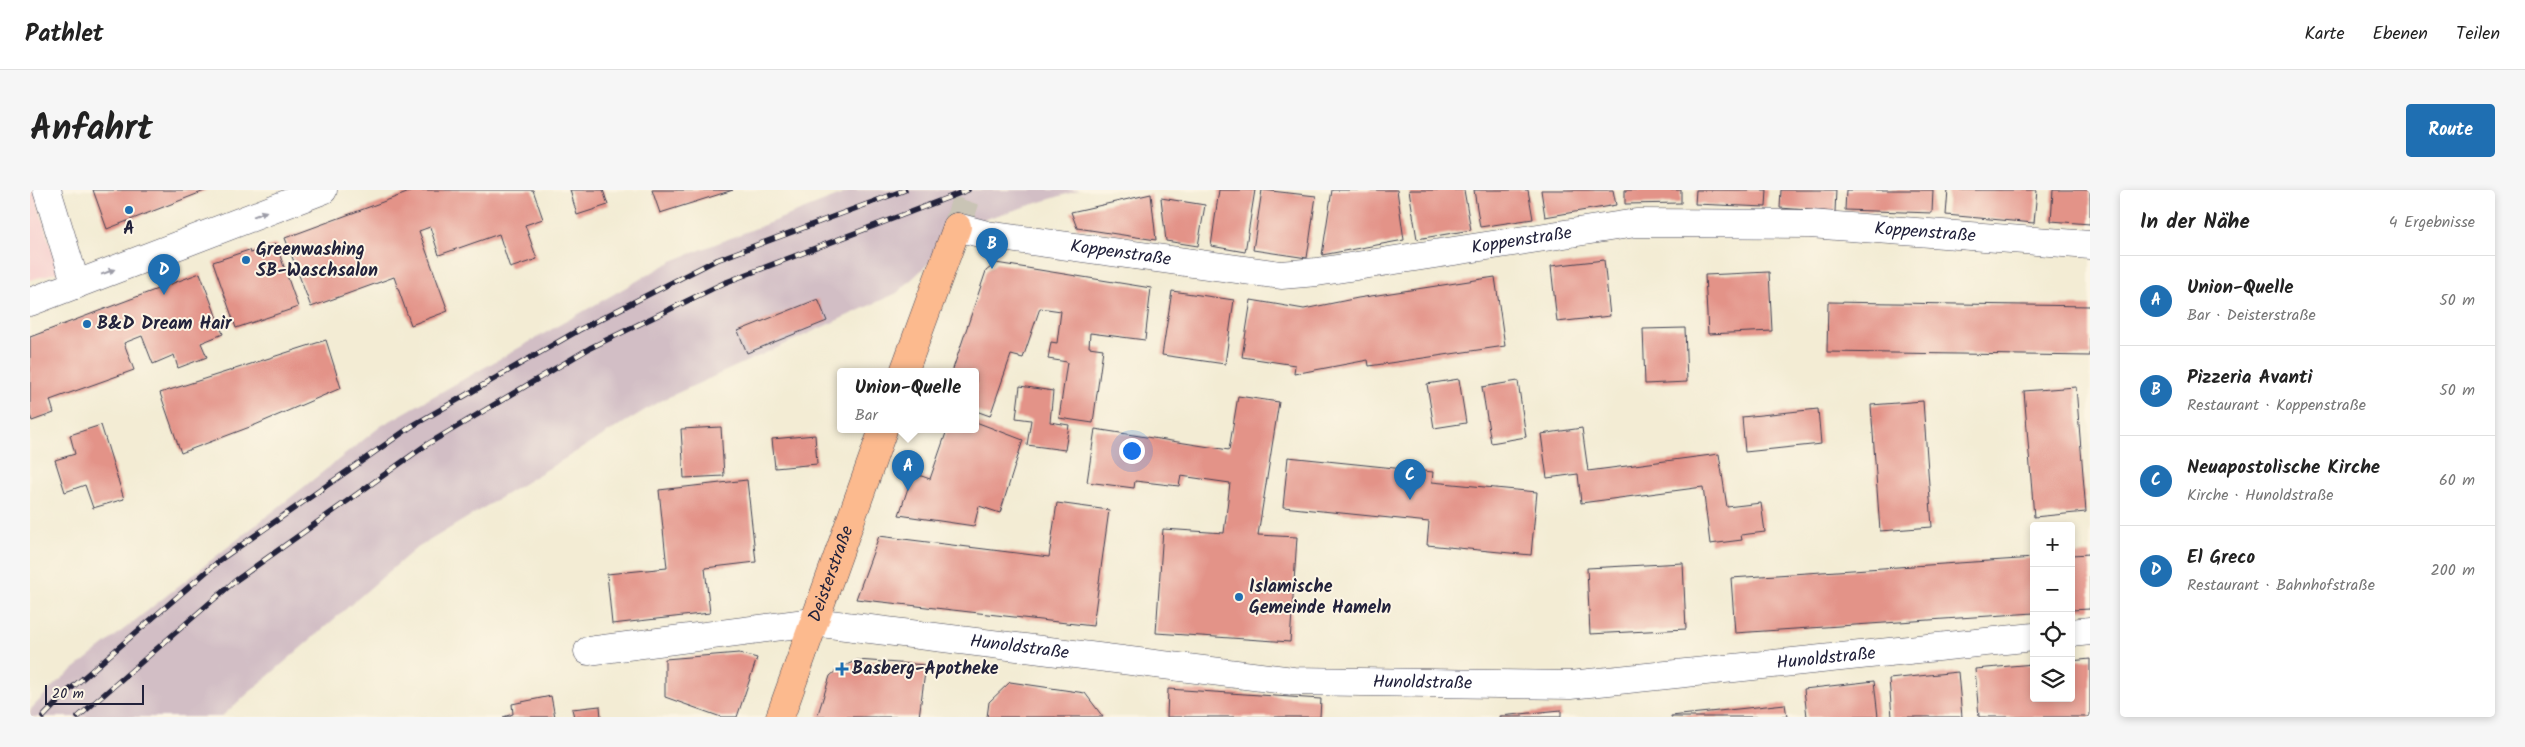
<!DOCTYPE html>
<html lang="de">
<meta charset="utf-8">
<style>
:root{--surface:#fff;--page:#f6f6f6;--text:#222;--muted:#767676;--line:#e0e0e0;--accent:#1f6fb2}
body{margin:0;font-family:Kalam,sans-serif;background:var(--page);color:var(--text)}
.controls{position:absolute;right:15px;bottom:15px;display:grid;overflow:hidden;border-radius:5px;box-shadow:0 2px 8px #0003}
.controls button{width:45px;height:45px;display:grid;place-items:center;padding:0;border:0;border-bottom:1px solid var(--line);background:var(--surface);color:var(--text);font:25px sans-serif}
.scale{position:absolute;left:15px;bottom:12px;width:99px;box-sizing:border-box;padding-left:5px;border:2px solid #22223b;border-top:0;font-size:14px;line-height:18px;white-space:nowrap;color:#22223b;-webkit-text-stroke:4px #fcf5e5;paint-order:stroke}
.you{position:absolute;left:1101px;top:260px;width:18px;height:18px;margin:-12px;border:4px solid #fff;border-radius:50%;background:#1a73e8;box-shadow:0 0 0 8px #1a73e833}
.badge{display:grid;place-items:center;width:32px;height:32px;border-radius:50%;background:var(--accent);color:#fff;font-size:16px;font-weight:700}
.pin{position:absolute;translate:-50% -41px;filter:drop-shadow(0 1px 2px #0008)}
.pin::after{content:'';position:absolute;top:26px;width:18px;height:15px;background:inherit;clip-path:polygon(0 0,100% 0,50% 100%)}
.popup{position:absolute;left:807px;top:178px;width:142px;height:65px;box-sizing:border-box;display:grid;place-content:center;border-radius:5px;background:var(--surface);filter:drop-shadow(0 1px 4px #0005);font-size:16px;white-space:nowrap;color:var(--muted)}
.popup b{font-size:19px;color:var(--text)}
.popup::after{content:'';position:absolute;left:50%;top:100%;margin-left:-10px;border:10px solid transparent;border-top-color:var(--surface)}
.list{margin:0;padding:0;list-style:none}
h2{display:flex;justify-content:space-between;align-items:center;height:65px;margin:0;padding:0 20px;font-size:21px}
h2 small{font-size:16px;font-weight:400;color:var(--muted)}
.list li{display:grid;grid-template-columns:32px 1fr auto;gap:15px;align-items:center;box-sizing:border-box;height:90px;padding:0 20px;border-top:1px solid var(--line)}
.list b{display:block;font-size:19px;white-space:nowrap}
.list p{margin:0;font-size:16px;white-space:nowrap;color:var(--muted)}
.list em{font-size:16px;font-style:normal;color:var(--muted)}
.icon{flex:none;width:28px;height:28px;fill:none;stroke:currentColor;stroke-width:2;stroke-linecap:round;stroke-linejoin:round}
.map{position:relative;flex:none;width:2060px;height:527px;overflow:hidden;border-radius:5px}
header{display:flex;align-items:center;gap:30px;box-sizing:border-box;height:70px;padding:0 25px;background:var(--surface);border-bottom:1px solid var(--line)}
header strong{font-size:24px}
nav{display:flex;gap:28px;margin-inline-start:auto;font-size:18px}
.intro{display:flex;align-items:center;justify-content:space-between;box-sizing:border-box;height:120px;padding:0 30px}
h1{margin:0;font-size:35px}
.button{padding:12px 22px;border-radius:5px;background:var(--accent);color:#fff;font-size:18px;font-weight:700}
main{display:flex;gap:30px;padding:0 30px}
aside{flex:1;background:var(--surface);border-radius:5px;box-shadow:0 2px 8px #0003}
.map>svg:first-child{display:block}
</style>
<header>
<strong>Pathlet</strong>
<nav><a>Karte</a><a>Ebenen</a><a>Teilen</a></nav>
</header>
<div class="intro"><h1>Anfahrt</h1><a class="button">Route</a></div>
<main>
<div class="map">
<svg width="2060" height="527" viewBox="0 0 2060 527">
<rect width="100%" height="100%" fill="#fcf5e5"/>
<filter id="ink" filterUnits="userSpaceOnUse"><feTurbulence type="fractalNoise" baseFrequency=".02" numOctaves="2"/><feDisplacementMap in="SourceGraphic" scale="10" xChannelSelector="R" yChannelSelector="G"/><feConvolveMatrix kernelMatrix="1 2 1 2 8 2 1 2 1" color-interpolation-filters="sRGB"/></filter>
<filter id="wash" filterUnits="userSpaceOnUse"><feTurbulence type="fractalNoise" baseFrequency=".0096" numOctaves="4" result="noise"/><feDisplacementMap in="SourceGraphic" scale="20" xChannelSelector="R" yChannelSelector="G"/><feGaussianBlur stdDeviation="1.12" result="paint"/><feColorMatrix in="noise" values="0 0 0 0 0 0 0 0 0 0 0 0 0 0 0 0 0 1.4 0 .05"/><feComposite in="paint" operator="in"/></filter>
<g filter="url(#wash)">
<rect width="100%" height="100%" fill="#f3ecd4"/>
<path fill="#f7d0cf" d="M 0,0 L 4,0 L 28,82 L 0,90 Z"/>
<path fill="#d2bec5" d="M 823,0 L 1050,0 L 942,33 L 867,103 L 630,211 L 384,360 L 191,527 L 0,527 L 0,520 L 26,493 L 351,236 L 642,71 Z"/>
<g id="blocks">
<path fill="#e39388" d="M 63,0 L 177,0 L 77,39 Z
M 385,0 L 503,0 L 513,29 L 495,35 L 507,69 L 480,78 L 469,44 L 409,65 L 400,37 L 389,41 L 418,121 L 381,135 L 364,87 L 281,117 L 255,48 Z
M 540,0 L 573,0 L 578,15 L 547,25 Z
M 622,0 L 703,0 L 630,23 Z
M 1189,0 L 1225,0 L 1215,62 L 1181,56 Z
M 1232,0 L 1286,6 L 1277,68 L 1223,60 Z
M 1302,0 L 1367,0 L 1374,50 L 1292,65 Z
M 1379,0 L 1434,0 L 1441,40 L 1387,49 Z
M 1444,0 L 1498,0 L 1503,29 L 1450,37 Z
M 1511,0 L 1583,0 L 1586,15 L 1515,27 Z
M 1595,0 L 1651,0 L 1651,13 L 1595,14 Z
M 1666,0 L 1737,0 L 1736,17 L 1665,14 Z
M 1751,0 L 1806,0 L 1805,22 L 1750,18 Z
M 1816,0 L 1903,0 L 1902,23 L 1815,20 Z
M 1918,0 L 2007,0 L 2004,33 L 1916,25 Z
M 2023,0 L 2060,0 L 2060,34 L 2021,31 Z
M 1121,4 L 1126,50 L 1047,38 L 1041,22 Z
M 1131,8 L 1175,15 L 1168,56 L 1136,51 Z
M 246,54 L 268,117 L 206,138 L 183,72 L 219,60 L 220,63 Z
M 1574,70 L 1580,126 L 1527,132 L 1521,76 Z
M 966,73 L 1121,98 L 1115,150 L 1060,143 L 1059,157 L 1073,159 L 1063,233 L 1029,228 L 1037,172 L 1018,169 L 1021,152 L 1027,153 L 1031,121 L 1010,118 L 993,168 L 981,165 L 960,226 L 946,221 L 946,182 L 922,182 L 956,81 Z
M 1739,82 L 1742,141 L 1678,144 L 1675,85 Z
M 170,83 L 193,144 L 171,153 L 177,167 L 148,178 L 144,165 L 123,174 L 112,146 L 94,153 L 104,180 L 20,210 L 24,223 L 2,231 L 0,225 L 0,147 Z
M 1465,87 L 1475,156 L 1339,176 L 1338,170 L 1264,184 L 1265,175 L 1212,167 L 1221,110 L 1274,119 L 1328,108 Z
M 1142,101 L 1204,110 L 1195,174 L 1132,165 Z
M 788,109 L 797,131 L 717,163 L 708,141 Z
M 1798,112 L 2060,116 L 2060,166 L 1797,162 Z
M 1655,138 L 1657,192 L 1615,194 L 1613,139 Z
M 296,150 L 311,198 L 225,235 L 151,263 L 130,203 Z
M 1429,189 L 1436,233 L 1404,238 L 1397,194 Z
M 1488,191 L 1496,247 L 1461,253 L 1452,197 Z
M 990,196 L 1023,201 L 1020,232 L 1039,235 L 1035,260 L 997,255 L 1001,230 L 986,228 Z
M 2046,197 L 2056,322 L 2004,327 L 1994,201 Z
M 1208,206 L 1249,212 L 1228,345 L 1267,347 L 1260,452 L 1126,443 L 1133,339 L 1194,343 L 1200,293 L 1151,286 L 1149,296 L 1105,291 L 1104,298 L 1057,292 L 1065,239 L 1199,260 Z
M 1893,211 L 1902,337 L 1850,341 L 1841,215 Z
M 1788,219 L 1791,254 L 1715,262 L 1712,227 Z
M 946,232 L 993,250 L 970,323 L 949,316 L 944,336 L 869,325 L 883,283 L 900,289 L 917,240 L 946,240 Z
M 71,235 L 94,309 L 63,318 L 55,295 L 35,302 L 25,270 L 45,264 L 40,245 Z
M 691,237 L 694,286 L 654,288 L 651,239 Z
M 1552,238 L 1558,281 L 1689,264 L 1697,317 L 1731,313 L 1735,342 L 1711,345 L 1712,350 L 1680,354 L 1673,297 L 1551,313 L 1548,284 L 1517,288 L 1511,244 Z
M 785,245 L 787,274 L 745,278 L 742,249 Z
M 1258,267 L 1403,282 L 1402,292 L 1507,302 L 1501,365 L 1397,355 L 1399,332 L 1253,317 Z
M 717,290 L 726,372 L 675,378 L 680,423 L 582,434 L 577,384 L 637,378 L 629,300 Z
M 1027,313 L 1079,320 L 1063,436 L 826,409 L 849,346 L 1019,367 Z
M 2060,364 L 2060,419 L 2041,420 L 2041,365 Z
M 2004,368 L 2004,423 L 1705,443 L 1701,388 Z
M 1653,373 L 1656,439 L 1560,444 L 1557,378 Z
M 709,463 L 727,468 L 707,527 L 691,527 L 635,507 L 635,469 Z
M 2060,469 L 2060,527 L 1949,527 L 1945,479 L 2004,474 L 2004,508 L 2041,508 L 2041,471 Z
M 827,470 L 896,475 L 889,527 L 787,527 L 800,486 L 808,479 Z
M 1928,482 L 1932,527 L 1862,527 L 1859,489 Z
M 1844,491 L 1848,527 L 1777,527 L 1774,499 Z
M 980,492 L 1055,503 L 1073,527 L 957,527 L 959,512 Z
M 1138,499 L 1291,509 L 1290,527 L 1137,527 Z
M 521,506 L 525,527 L 473,527 L 483,524 L 482,514 Z
M 1755,514 L 1757,527 L 1641,527 L 1641,526 Z
M 570,516 L 571,527 L 544,527 L 542,519 Z
M 1531,520 L 1531,527 L 1470,527 L 1470,526 Z"/>
</g>
</g>
<g filter="url(#ink)">
<use href="#blocks" fill-opacity="0" stroke="#414052" stroke-width="1"/>
<g fill="none" stroke-linecap="round" stroke-linejoin="round">
<path stroke="#c9c4b5" stroke-width="28" stroke-dasharray="28 14" stroke-linecap="butt" d="M 927,37 L 939,0"/>
<defs>
<g id="minor">
<path d="M 17,0 L 46,95"/>
<path id="s1" d="M 927,37 L 957,45 L 1251,85 L 1287,82 L 1606,33 L 1780,34 L 2060,55"/>
<path d="M 0,112 L 293,0"/>
<path d="M 2041,443 L 2060,441"/>
<path id="s2" d="M 558,461 L 783,432 L 1263,491 L 1540,495 L 2004,447"/>
</g>
<g id="major">
<path d="M 874,182 L 927,37"/>
<path id="s3" d="M 750,527 L 853,240"/>
</g>
</defs>
<use href="#minor" stroke="#414052" stroke-width="29"/>
<use href="#major" stroke="#414052" stroke-width="29"/>
<use href="#minor" stroke="#fff" stroke-width="28"/>
<use href="#major" stroke="#fcba8e" stroke-width="28"/>
<defs>
<path id="rail" d="M 13,527 L 37,502 L 190,370 L 382,236 L 549,140 L 684,71 L 875,0
M 48,527 L 205,391 L 396,255 L 560,158 L 694,93 L 938,0"/>
</defs>
<use href="#rail" stroke="#22223b" stroke-width="5.5"/>
<use href="#rail" stroke="#fcf5e5" stroke-width="4" stroke-dasharray="11" stroke-linecap="butt"/>
</g>
<defs><path id="oneway-solid" d="M-6-.8H1V-3.2L6.5 0L1 3.2V.8H-6Z" transform="scale(1.25)"/></defs>
<g fill="#9c9ca7">
<use href="#oneway-solid" transform="translate(230 24) rotate(-21)"/>
<use href="#oneway-solid" transform="translate(78 82) rotate(-21)"/>
</g>
</g>
<g fill="#1f6fb2" stroke="#fcf5e5" stroke-width="2">
<circle cx="99" cy="20" r="5"/>
<circle cx="216" cy="70" r="5"/>
<circle cx="57" cy="134" r="5"/>
<circle cx="1209" cy="407" r="5"/>
<path d="M809.5 471.5h5v5h5v5h-5v5h-5v-5h-5v-5h5z"/>
</g>
<g text-anchor="middle" dominant-baseline="central" stroke-width="4" stroke-linejoin="round" paint-order="stroke">
<g font-size="18" font-weight="bold" fill="#22223b" stroke="#fcf5e5" text-anchor="start">
<text x="99" y="39" text-anchor="middle">A</text>
<text x="226" y="60">Greenwashing<tspan x="226" dy="21">SB-Waschsalon</tspan></text>
<text x="67" y="134">B&amp;D Dream Hair</text>
<text x="1219" y="397">Islamische<tspan x="1219" dy="21">Gemeinde Hameln</tspan></text>
<text x="822" y="479">Basberg-Apotheke</text>
</g>
<g font-size="18" fill="#22223b" stroke="#fcf5e5">
<text stroke="none"><textPath href="#s1" startOffset="976">Koppenstraße</textPath></text>
<text stroke="none"><textPath href="#s1" startOffset="571">Koppenstraße</textPath></text>
<text stroke="none"><textPath href="#s1" startOffset="166">Koppenstraße</textPath></text>
<text stroke="none"><textPath href="#s3" startOffset="152">Deisterstraße</textPath></text>
<text stroke="none"><textPath href="#s2" startOffset="435">Hunoldstraße</textPath></text>
<text stroke="none"><textPath href="#s2" startOffset="1245">Hunoldstraße</textPath></text>
<text stroke="none"><textPath href="#s2" startOffset="840">Hunoldstraße</textPath></text>
</g>
</g>
</svg>
<div class="controls">
<button>+</button>
<button>−</button>
<button><svg class="icon" aria-label="locate" viewBox="0 0 24 24"><circle cx="12" cy="12" r="6"/><path d="M12 2v4M12 18v4M2 12h4M18 12h4"/></svg></button>
<button><svg class="icon" aria-label="layers" viewBox="0 0 24 24"><path d="M12 4l9 5-9 5-9-5zM3 14l9 5 9-5"/></svg></button>
</div>
<div class="scale">20 m</div>
<div class="you"></div>
<div class="pin badge" style="left:878px;top:301px">A</div>
<div class="popup"><b>Union-Quelle</b>Bar</div>
<div class="pin badge" style="left:962px;top:79px">B</div>
<div class="pin badge" style="left:1380px;top:310px">C</div>
<div class="pin badge" style="left:134px;top:105px">D</div>
</div>
<aside>
<h2>In der Nähe<small>4 Ergebnisse</small></h2>
<ul class="list">
<li><span class="badge">A</span><div><b>Union-Quelle</b><p>Bar · Deisterstraße</p></div><em>50 m</em></li>
<li><span class="badge">B</span><div><b>Pizzeria Avanti</b><p>Restaurant · Koppenstraße</p></div><em>50 m</em></li>
<li><span class="badge">C</span><div><b>Neuapostolische Kirche</b><p>Kirche · Hunoldstraße</p></div><em>60 m</em></li>
<li><span class="badge">D</span><div><b>El Greco</b><p>Restaurant · Bahnhofstraße</p></div><em>200 m</em></li>
</ul>
</aside>
</main>
